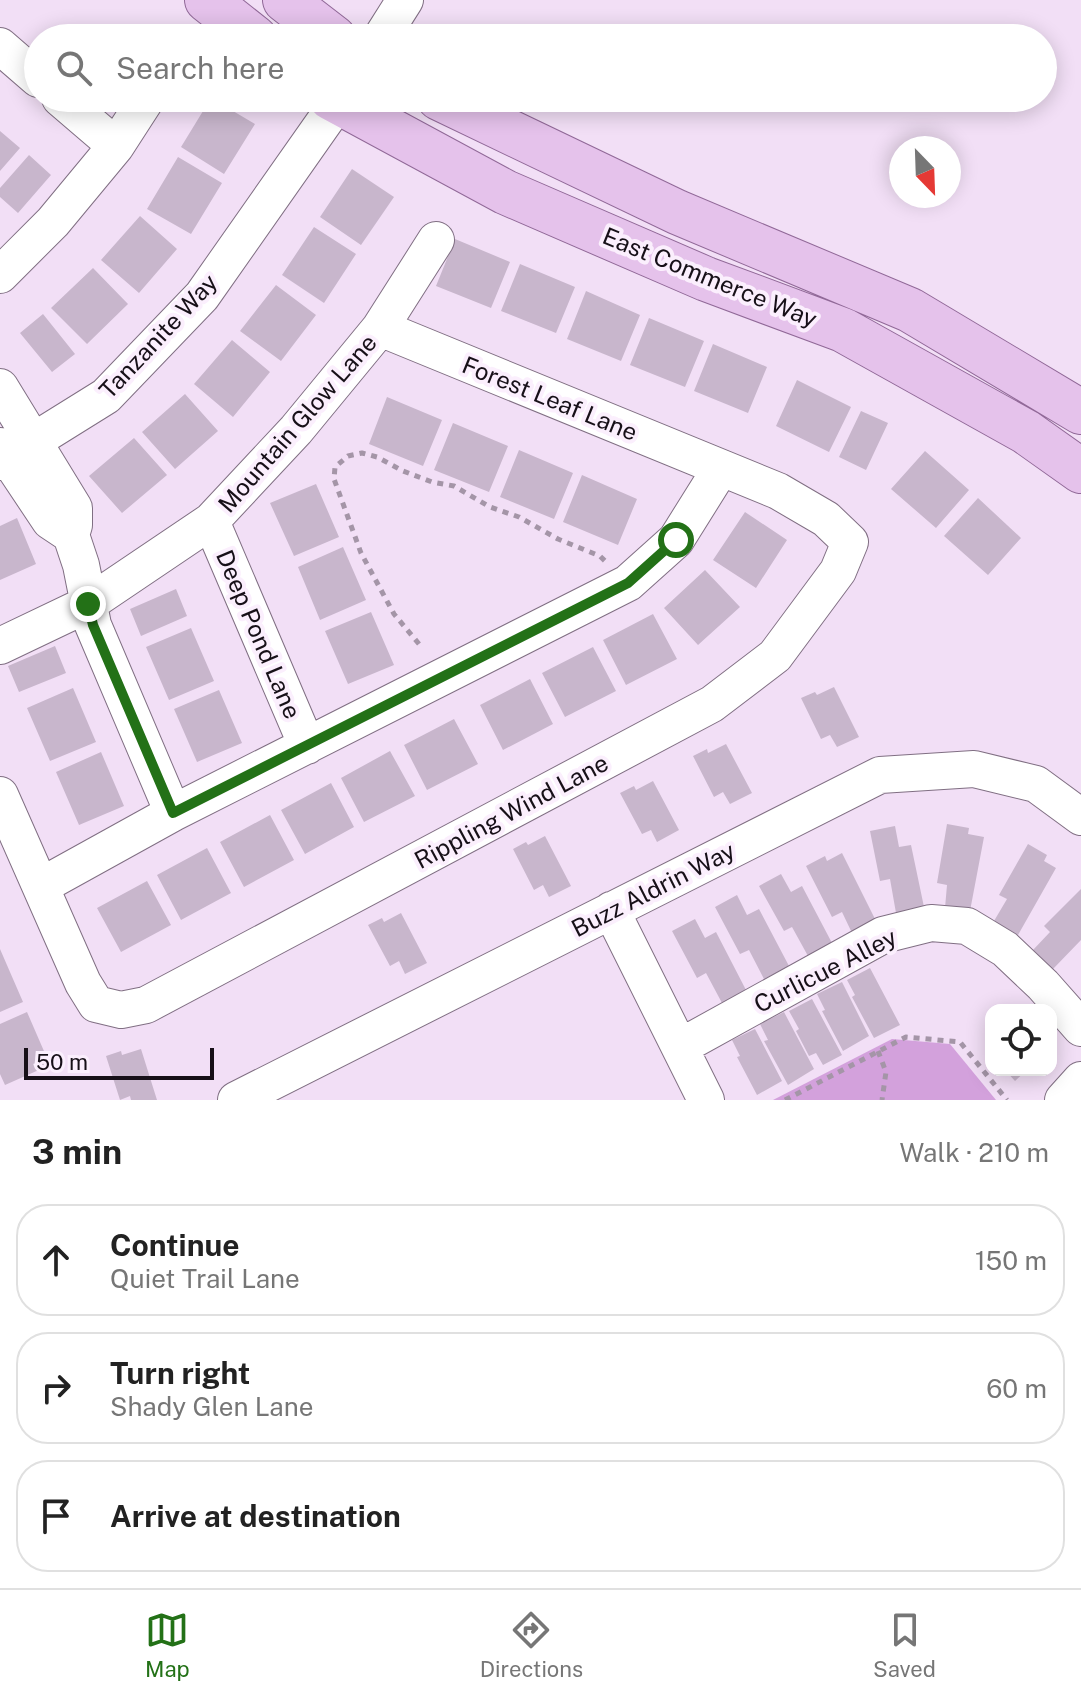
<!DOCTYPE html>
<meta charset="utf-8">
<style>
:root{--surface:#fff;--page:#f2f2f2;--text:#222;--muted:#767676;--line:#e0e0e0;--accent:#237117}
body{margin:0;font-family:"Public Sans",sans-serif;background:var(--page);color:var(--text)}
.controls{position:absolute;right:24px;bottom:24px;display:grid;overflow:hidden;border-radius:16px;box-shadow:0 4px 20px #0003}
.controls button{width:72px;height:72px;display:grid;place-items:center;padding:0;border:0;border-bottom:2px solid var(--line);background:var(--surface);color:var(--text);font:40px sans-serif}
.compass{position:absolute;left:889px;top:136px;width:72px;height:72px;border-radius:50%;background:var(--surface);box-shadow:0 4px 20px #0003;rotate:157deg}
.scale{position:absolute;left:24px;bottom:20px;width:190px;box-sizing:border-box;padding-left:8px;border:4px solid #171018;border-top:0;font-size:22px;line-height:28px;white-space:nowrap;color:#171018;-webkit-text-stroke:6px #fbeffd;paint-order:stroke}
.stop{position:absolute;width:24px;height:24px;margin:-18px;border:6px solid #237117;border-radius:50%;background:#fff}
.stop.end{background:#237117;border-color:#fff;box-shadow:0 2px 8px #0008}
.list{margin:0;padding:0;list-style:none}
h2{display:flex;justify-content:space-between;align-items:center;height:104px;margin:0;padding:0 32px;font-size:34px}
h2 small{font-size:26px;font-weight:400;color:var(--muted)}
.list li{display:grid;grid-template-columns:52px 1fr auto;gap:24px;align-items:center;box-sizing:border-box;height:112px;margin:0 16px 16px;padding:0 16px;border:2px solid var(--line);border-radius:32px}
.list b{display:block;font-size:30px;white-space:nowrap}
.list p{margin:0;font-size:26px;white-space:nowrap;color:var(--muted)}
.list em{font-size:26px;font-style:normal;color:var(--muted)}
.icon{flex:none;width:44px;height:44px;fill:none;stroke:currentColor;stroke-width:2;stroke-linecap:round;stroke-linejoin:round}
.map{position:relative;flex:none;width:1081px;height:1100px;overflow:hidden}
.search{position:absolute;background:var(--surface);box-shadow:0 4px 20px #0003;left:24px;right:24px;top:24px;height:88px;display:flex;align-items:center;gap:20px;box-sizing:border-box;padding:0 28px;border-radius:44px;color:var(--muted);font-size:30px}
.sheet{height:488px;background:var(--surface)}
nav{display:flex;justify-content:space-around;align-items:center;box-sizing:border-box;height:112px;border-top:2px solid var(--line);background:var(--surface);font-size:22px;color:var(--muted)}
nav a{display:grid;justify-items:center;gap:4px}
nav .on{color:var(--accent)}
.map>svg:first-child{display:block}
</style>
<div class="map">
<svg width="1081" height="1100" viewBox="0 0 1081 1100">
<rect width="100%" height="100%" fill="#f2dff6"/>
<path fill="#d3a1dc" d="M 892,1039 L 950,1044 L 996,1100 L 773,1100 Z"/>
<path fill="#c8b6cc" d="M 211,98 L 255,124 L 224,174 L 181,147 Z
M 0,131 L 20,148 L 0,171 Z
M 29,155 L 51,175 L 18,213 L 0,197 L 0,188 Z
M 178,157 L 222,183 L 191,234 L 147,209 Z
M 352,169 L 394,197 L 361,245 L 320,217 Z
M 140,216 L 177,249 L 139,293 L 101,260 Z
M 314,227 L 356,254 L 324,303 L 282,275 Z
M 455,239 L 510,262 L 491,308 L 436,286 Z
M 520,264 L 575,287 L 556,333 L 501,311 Z
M 93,268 L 128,304 L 87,344 L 51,308 Z
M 276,285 L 316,315 L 281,361 L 240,331 Z
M 586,291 L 640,315 L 621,361 L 567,339 Z
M 43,314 L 75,354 L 52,372 L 20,333 Z
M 649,318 L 704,341 L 685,387 L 630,365 Z
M 232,340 L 270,372 L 233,417 L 194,384 Z
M 713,344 L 767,367 L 748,413 L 694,391 Z
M 797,380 L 851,407 L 829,452 L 776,426 Z
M 185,394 L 218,431 L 175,469 L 142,432 Z
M 387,397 L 442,420 L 423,466 L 369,444 Z
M 861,411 L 888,423 L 866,470 L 839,457 Z
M 453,423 L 508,446 L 489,492 L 434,470 Z
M 134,438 L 167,475 L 122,513 L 89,476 Z
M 519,450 L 573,473 L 554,519 L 500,497 Z
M 925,451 L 969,490 L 936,528 L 891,489 Z
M 582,475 L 637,499 L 618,545 L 563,522 Z
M 316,484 L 339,537 L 294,556 L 270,503 Z
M 978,498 L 1021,538 L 988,575 L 944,536 Z
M 745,512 L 787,540 L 756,588 L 713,560 Z
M 17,518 L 36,564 L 0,580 L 0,526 Z
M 343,547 L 366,600 L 320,620 L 298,567 Z
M 705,570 L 740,607 L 698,645 L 664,608 Z
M 176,589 L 187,616 L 141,636 L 130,609 Z
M 371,612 L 394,665 L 348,684 L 325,631 Z
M 653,614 L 677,659 L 626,685 L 603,640 Z
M 191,628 L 214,681 L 169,700 L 146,647 Z
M 55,646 L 66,673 L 19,692 L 8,666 Z
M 593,647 L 616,691 L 565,717 L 542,673 Z
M 530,679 L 553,724 L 503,750 L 480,705 Z
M 834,687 L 859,737 L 837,747 L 830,735 L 821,739 L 801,698 L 815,692 L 817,695 Z
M 73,688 L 96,742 L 50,761 L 27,708 Z
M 219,690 L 242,743 L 197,762 L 174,709 Z
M 454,719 L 478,764 L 427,790 L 404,745 Z
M 726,744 L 752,793 L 730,804 L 723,792 L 714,797 L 693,756 L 707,749 L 708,753 Z
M 390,751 L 415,796 L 364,822 L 341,778 Z
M 101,752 L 124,806 L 79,825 L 56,772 Z
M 653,781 L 679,830 L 657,842 L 651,830 L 642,834 L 620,793 L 634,786 L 636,790 Z
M 331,783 L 354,827 L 305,854 L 281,810 Z
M 270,815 L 294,860 L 244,887 L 220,842 Z
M 947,824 L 969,828 L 968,834 L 984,837 L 970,911 L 945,908 L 947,885 L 937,883 Z
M 895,826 L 899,847 L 911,845 L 924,907 L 896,913 L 890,879 L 880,881 L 870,831 Z
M 545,836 L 571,886 L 549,897 L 543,885 L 534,890 L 513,849 L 526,842 L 528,845 Z
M 1028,844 L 1047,855 L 1044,861 L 1056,868 L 1018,935 L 994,921 L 1007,899 L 999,895 Z
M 207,848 L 231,893 L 181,920 L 157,875 Z
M 842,853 L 876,921 L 852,933 L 842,912 L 832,917 L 806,866 L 825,856 L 827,861 Z
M 781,874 L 791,892 L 802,886 L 832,943 L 808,956 L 792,927 L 784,931 L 759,886 Z
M 147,881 L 171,925 L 121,952 L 97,908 Z
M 1081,889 L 1081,940 L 1053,969 L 1033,950 L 1050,932 L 1044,926 Z
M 737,895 L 747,915 L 759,909 L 789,966 L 764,979 L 749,950 L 740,954 L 715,907 Z
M 401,913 L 427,963 L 405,974 L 399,961 L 390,966 L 368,925 L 382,918 L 384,922 Z
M 695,919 L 705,938 L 716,932 L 746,990 L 722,1003 L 706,973 L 697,978 L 672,931 Z
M 0,949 L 23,1002 L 0,1012 Z
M 870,968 L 900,1025 L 874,1038 L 852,997 L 855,995 L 847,980 Z
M 842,982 L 869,1036 L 843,1051 L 822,1011 L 825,1010 L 817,994 Z
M 812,999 L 842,1055 L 823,1065 L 816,1053 L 809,1056 L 796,1031 L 799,1029 L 789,1011 Z
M 27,1012 L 50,1065 L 5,1085 L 0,1074 L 0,1024 Z
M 784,1012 L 814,1069 L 788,1085 L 764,1041 L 768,1040 L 760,1024 Z
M 755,1029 L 782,1081 L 757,1095 L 737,1057 L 740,1056 L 732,1040 Z
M 141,1049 L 157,1100 L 131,1100 L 130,1096 L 120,1100 L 106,1056 L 121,1051 L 122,1055 Z
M 1005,1070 L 1027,1070 L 1015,1081 Z"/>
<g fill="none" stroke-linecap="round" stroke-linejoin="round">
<defs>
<path id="minor" d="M 381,38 L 405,0
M 0,46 L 38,79
M 60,98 L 116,146 L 147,98
M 0,275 L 53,222 L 116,146
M 0,387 L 74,508 L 74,525 L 71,535 L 81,565 L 93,625 L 173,813
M 0,446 L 50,521 L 71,535
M 0,462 L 106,396 L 202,296 L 341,98
M 211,521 L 307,746
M 0,646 L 88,604 L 211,521 L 296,430 L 380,328 L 436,240
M 0,795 L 83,983 L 96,1004 L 121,1010 L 146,1005 L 712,704 L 775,656 L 838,571 L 850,542 L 826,519 L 778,491 L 380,328
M 41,886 L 173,813 L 628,583 L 676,540 L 721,468
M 611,910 L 706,1100
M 680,1047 L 883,935 L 931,923 L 967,926 L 1005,949 L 1043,985 L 1081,1028
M 236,1100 L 880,775 L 974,769 L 1036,784 L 1081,817
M 1063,1100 L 1081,1080"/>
<path id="major" d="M 207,0 L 255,38
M 285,0 L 334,38
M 331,98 L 505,192 L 706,279 L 843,330 L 1026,432 L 1081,471
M 439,98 L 677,212 L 910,310 L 1081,412"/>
</defs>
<use href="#minor" stroke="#806f83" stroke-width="38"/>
<use href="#major" stroke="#916998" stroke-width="46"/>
<path stroke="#a495a7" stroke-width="5" stroke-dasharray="6 6" stroke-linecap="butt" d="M 419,644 L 394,614 L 361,553 L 334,479 L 335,467 L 348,456 L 362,453 L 377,457 L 403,471 L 432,482 L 454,486 L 490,507 L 519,517 L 558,539 L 600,556 L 607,563
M 878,1051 L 886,1072 L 882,1100
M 785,1100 L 906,1037 L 960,1042 L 1007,1100"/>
<use href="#minor" stroke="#fff" stroke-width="36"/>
<use href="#major" stroke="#e5c2eb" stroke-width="44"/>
</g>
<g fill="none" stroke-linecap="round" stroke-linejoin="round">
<path stroke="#237117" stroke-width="10" d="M 88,604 L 93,625 L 173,813 L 628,583 L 676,540"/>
</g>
<g text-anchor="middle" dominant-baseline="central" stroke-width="8" stroke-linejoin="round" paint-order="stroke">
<g font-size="24" fill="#171018" stroke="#fbeffd">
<text transform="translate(710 277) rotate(22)">East Commerce Way</text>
<text transform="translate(158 336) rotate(-47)">Tanzanite Way</text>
<text transform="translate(550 398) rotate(22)">Forest Leaf Lane</text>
<text transform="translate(297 423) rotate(-49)">Mountain Glow Lane</text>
<text transform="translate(259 634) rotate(67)">Deep Pond Lane</text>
<text transform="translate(511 811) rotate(-28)">Rippling Wind Lane</text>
<text transform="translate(653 889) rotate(-27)">Buzz Aldrin Way</text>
<text transform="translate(825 970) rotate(-27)">Curlicue Alley</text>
</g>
</g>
</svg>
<div class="controls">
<button><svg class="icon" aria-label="locate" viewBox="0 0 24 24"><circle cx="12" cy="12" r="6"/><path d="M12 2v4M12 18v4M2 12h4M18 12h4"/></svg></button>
</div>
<svg class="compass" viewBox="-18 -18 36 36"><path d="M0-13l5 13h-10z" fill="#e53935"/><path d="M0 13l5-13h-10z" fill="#767676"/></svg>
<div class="scale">50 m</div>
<div class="stop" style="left:676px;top:540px"></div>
<div class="stop end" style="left:88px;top:604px"></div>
<div class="search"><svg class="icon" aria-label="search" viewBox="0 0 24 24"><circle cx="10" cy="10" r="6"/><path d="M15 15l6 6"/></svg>Search here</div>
</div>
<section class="sheet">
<h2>3 min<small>Walk · 210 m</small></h2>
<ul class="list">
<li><svg class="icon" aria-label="ahead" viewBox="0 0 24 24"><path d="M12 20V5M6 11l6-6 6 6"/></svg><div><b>Continue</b><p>Quiet Trail Lane</p></div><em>150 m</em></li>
<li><svg class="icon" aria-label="right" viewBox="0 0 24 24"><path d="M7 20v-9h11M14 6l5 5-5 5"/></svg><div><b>Turn right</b><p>Shady Glen Lane</p></div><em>60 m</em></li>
<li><svg class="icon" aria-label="arrive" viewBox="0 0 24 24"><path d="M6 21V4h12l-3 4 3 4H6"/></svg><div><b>Arrive at destination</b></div></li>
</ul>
</section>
<nav>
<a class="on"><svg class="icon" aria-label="map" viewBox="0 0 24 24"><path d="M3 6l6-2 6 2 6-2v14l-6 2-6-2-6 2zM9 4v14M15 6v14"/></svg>Map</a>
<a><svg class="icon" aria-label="directions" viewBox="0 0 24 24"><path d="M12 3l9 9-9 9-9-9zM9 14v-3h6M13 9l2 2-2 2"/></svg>Directions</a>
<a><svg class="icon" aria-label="saved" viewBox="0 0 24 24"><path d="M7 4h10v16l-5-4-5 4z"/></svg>Saved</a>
</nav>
